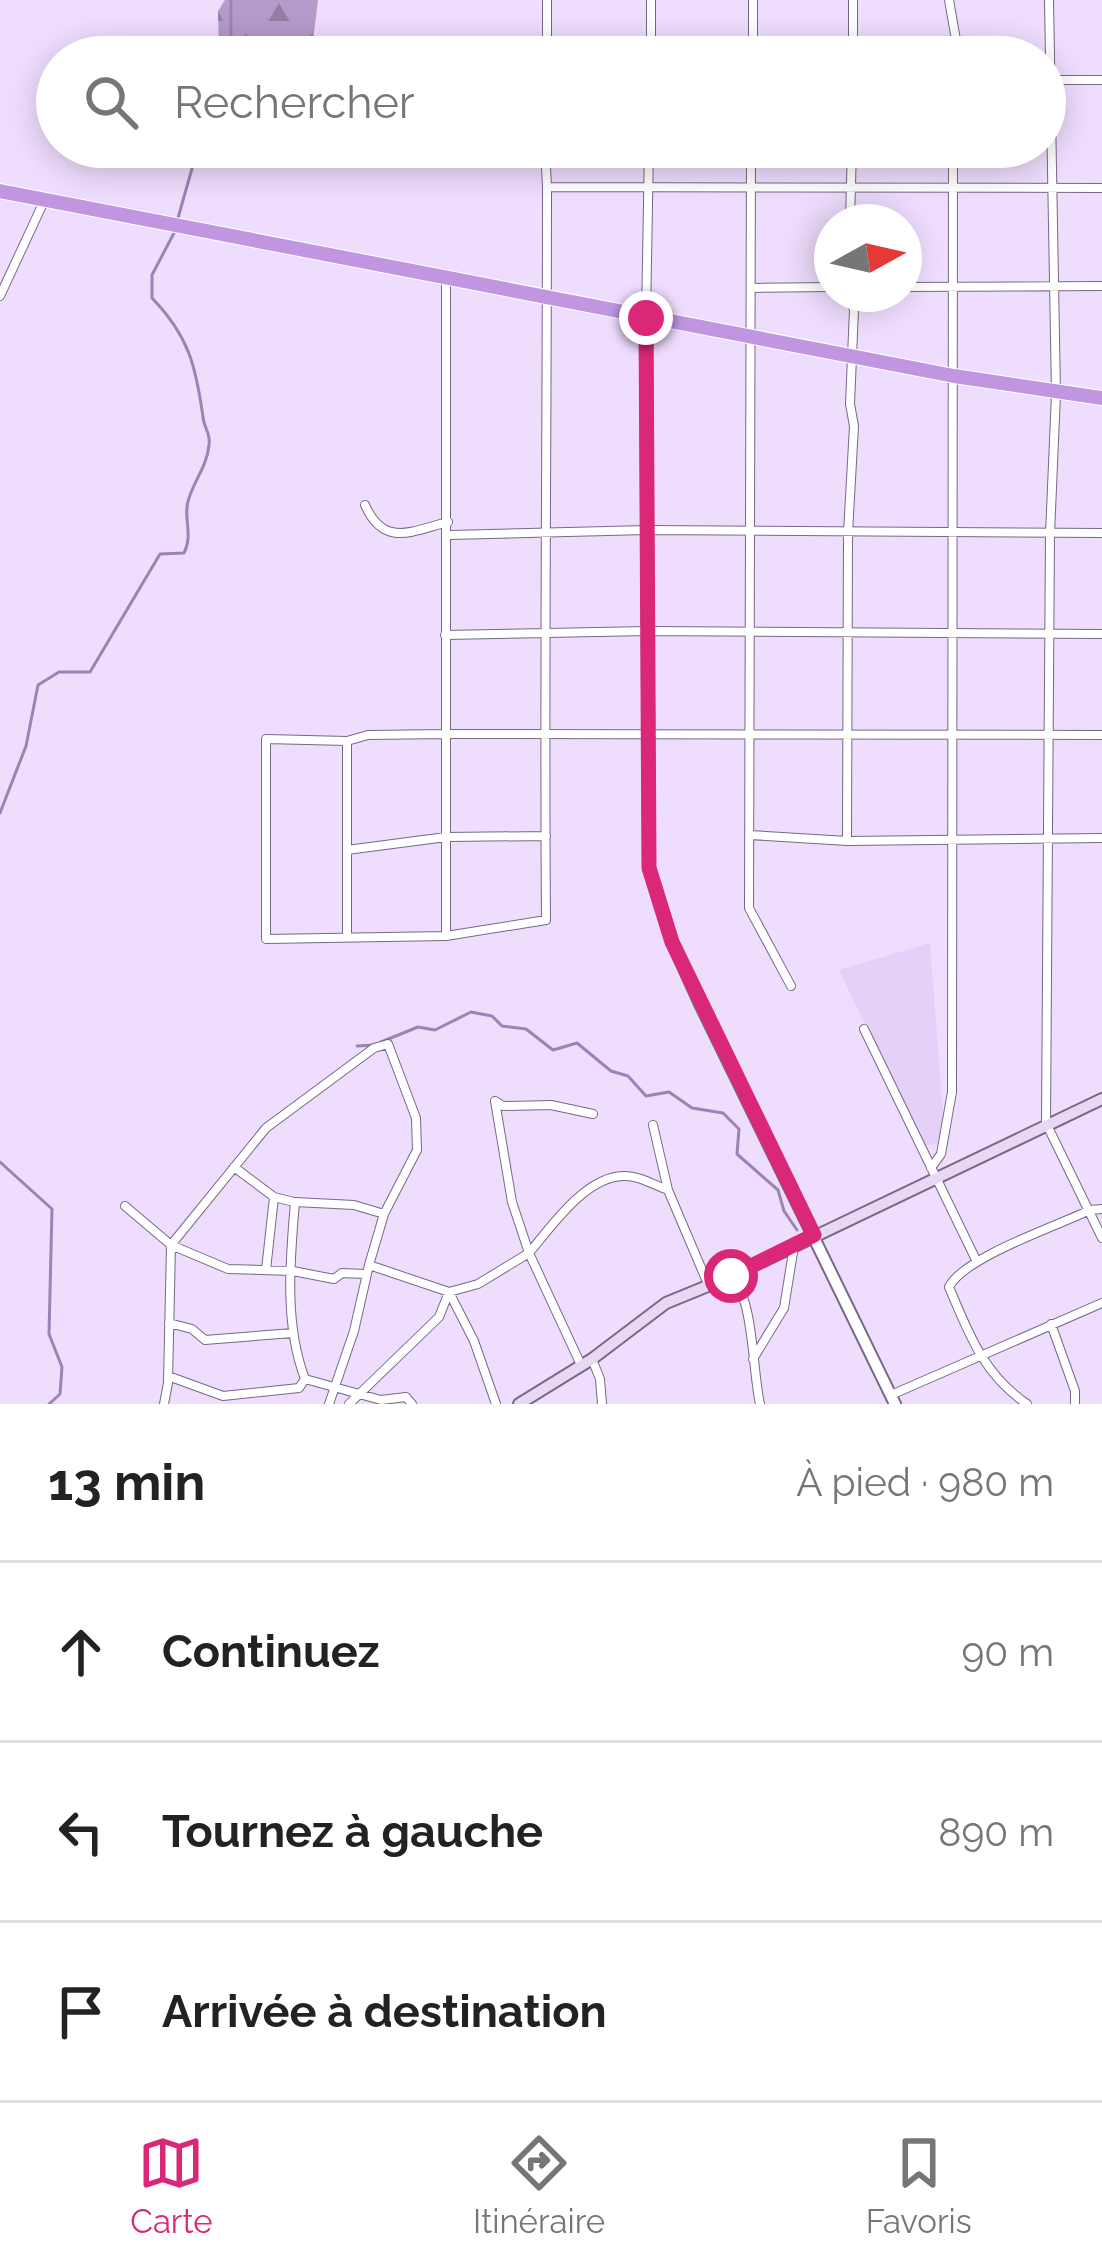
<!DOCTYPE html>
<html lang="fr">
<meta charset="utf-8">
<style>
:root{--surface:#fff;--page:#f6f6f6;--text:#222;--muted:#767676;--line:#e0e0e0;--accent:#db2777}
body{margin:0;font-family:Raleway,sans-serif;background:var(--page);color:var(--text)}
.compass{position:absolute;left:814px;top:204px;width:108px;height:108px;border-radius:50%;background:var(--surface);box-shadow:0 6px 30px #0003;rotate:82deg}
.stop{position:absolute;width:36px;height:36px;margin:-27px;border:9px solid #db2777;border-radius:50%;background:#fff}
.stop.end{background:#db2777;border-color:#fff;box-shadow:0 3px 12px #0008}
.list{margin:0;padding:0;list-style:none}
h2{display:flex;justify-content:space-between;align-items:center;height:156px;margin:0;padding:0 48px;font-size:51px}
h2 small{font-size:39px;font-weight:400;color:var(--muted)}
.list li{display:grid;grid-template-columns:78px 1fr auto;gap:36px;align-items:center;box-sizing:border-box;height:180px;padding:0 48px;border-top:3px solid var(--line)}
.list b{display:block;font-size:45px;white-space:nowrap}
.list em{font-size:39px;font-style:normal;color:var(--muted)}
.icon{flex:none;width:66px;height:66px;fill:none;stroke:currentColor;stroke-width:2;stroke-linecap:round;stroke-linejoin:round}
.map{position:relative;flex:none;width:1102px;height:1404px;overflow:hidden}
.search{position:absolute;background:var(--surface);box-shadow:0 6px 30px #0003;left:36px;right:36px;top:36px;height:132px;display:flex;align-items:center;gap:30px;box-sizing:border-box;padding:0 42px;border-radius:66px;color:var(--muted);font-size:45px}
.sheet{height:696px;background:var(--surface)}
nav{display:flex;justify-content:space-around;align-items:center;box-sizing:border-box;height:168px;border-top:3px solid var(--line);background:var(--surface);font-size:33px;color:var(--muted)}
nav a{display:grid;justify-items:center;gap:6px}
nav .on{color:var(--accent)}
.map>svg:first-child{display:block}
</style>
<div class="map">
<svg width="1102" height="1404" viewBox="0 0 1102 1404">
<defs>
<pattern id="forest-firs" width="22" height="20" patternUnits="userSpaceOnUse" patternTransform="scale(3)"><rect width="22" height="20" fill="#b59acc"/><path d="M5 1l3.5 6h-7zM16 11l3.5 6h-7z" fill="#947ea7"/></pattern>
</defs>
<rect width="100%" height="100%" fill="#efddfe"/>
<path fill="#e5d0f7" d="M 930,943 L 945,1142 L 923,1146 L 839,970 Z"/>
<path fill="url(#forest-firs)" d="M 225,0 L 318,0 L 311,57 L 219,57 L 218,11 Z"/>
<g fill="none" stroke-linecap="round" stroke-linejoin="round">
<path stroke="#9d83b4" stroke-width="3" d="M 231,0 L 231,57
M 178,218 L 193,165 L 208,147
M 0,813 L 26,746 L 38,685 L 59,672 L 90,672 L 160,554 L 184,553 C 194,534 182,516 189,498 C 195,479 207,466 209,445 C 211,434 204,428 203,417 C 196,367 189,336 152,298 L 152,275 L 174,233
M 381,1042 L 418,1027 L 435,1030 L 471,1012 L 492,1016 L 502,1026 L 526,1029 L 553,1050 L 577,1043 L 611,1071 L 628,1076 L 646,1096 L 669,1092 L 692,1108 L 723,1113 L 739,1129 L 737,1154 L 778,1190 L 784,1211 L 797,1230
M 357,1046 L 373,1045
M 0,1162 L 52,1209 L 49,1334 L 62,1367 L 60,1394 L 49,1404"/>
<defs>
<path id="minor" d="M 949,0 L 959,57
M 1049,0 L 1056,394 L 1050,534 L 1046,1123 L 1102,1238
M 547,57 L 547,0
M 651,57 L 651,0
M 753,57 L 753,0
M 853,57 L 853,0
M 1045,80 L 1102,80
M 545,147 L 547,187 C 547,431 544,676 546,920 L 446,936 L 266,939 L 266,739 L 347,741 L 368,735 L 446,734 L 1102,735
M 751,147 L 749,908 L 791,986
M 547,187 L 1102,188
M 850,222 L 852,147
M 446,277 L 446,936
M 904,287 L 1102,286
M 751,288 L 832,287
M 0,296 L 45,199
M 646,318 L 649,147
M 365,505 C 384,548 412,531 448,522
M 450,535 L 647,530 L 1102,533
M 445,635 L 648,631 L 1102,634
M 347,741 L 347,936
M 750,835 L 847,841 L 1102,838
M 847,841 L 848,533 L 854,426 L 850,404 L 854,310 L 848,294
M 347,850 L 446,837 L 546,836
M 864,1029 L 977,1262
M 653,1125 L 668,1190 L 708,1284
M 234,1167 L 274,1197
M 931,1168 L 941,1154 L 952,1092 L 953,147
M 125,1206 L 171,1245 L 168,1383 L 164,1404
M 384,1214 L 354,1205 L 295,1202 C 290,1260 284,1324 305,1379 L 381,1400 L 406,1397 L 412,1404
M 266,1270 L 274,1197 L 294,1202
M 365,1274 L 342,1273 L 334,1279 L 293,1271 L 228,1269 L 171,1245 L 266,1128 L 374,1048 L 388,1044 L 416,1118 L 417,1150 L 384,1214 L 369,1265
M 732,1276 C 754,1302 752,1367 760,1404
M 169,1323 L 192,1329 L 205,1340 L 293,1333
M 1051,1324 L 1075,1391 L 1075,1404
M 592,1359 L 600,1379 L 602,1404
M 753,1359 L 784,1308 L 794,1246
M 581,1365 L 529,1253 C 551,1227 585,1177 623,1176 C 638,1175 654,1185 668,1190
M 168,1376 L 223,1396 L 299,1388 L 305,1379
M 891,1395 L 1102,1303
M 329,1404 L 354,1331 L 369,1265 L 449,1292 L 478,1284 L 529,1253 L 512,1202 L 495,1101 L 503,1106 L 551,1105 L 593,1114
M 349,1404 L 439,1317 L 449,1292 L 474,1341 L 496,1404
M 1027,1404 C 983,1374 969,1334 949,1287 C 964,1257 1057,1226 1090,1210 L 1102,1209"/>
<path id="tertiary" d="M 646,318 L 649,868 L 672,942 L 699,1002 L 895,1404"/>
<path id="secondary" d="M 519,1404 L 592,1359 L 666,1303 L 732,1276 L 1102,1099"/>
<path id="trunk" d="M 0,191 L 954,376 L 1102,398"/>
</defs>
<use href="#minor" stroke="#776885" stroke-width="10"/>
<use href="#tertiary" stroke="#776885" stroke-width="14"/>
<use href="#secondary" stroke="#776885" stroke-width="14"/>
<use href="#trunk" stroke="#fff" stroke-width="16"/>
<use href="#minor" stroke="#fff" stroke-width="8"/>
<use href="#tertiary" stroke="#fff" stroke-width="10"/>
<use href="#secondary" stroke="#e8d8f4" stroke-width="10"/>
<use href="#trunk" stroke="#c096e2" stroke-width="14"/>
</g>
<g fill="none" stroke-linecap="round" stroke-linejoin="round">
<path stroke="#db2777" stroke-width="15" d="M 646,318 L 649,868 L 672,942 L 814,1235 L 731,1276"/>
</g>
</svg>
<svg class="compass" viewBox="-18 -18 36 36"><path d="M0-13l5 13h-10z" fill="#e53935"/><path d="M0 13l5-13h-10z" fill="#767676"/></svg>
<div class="stop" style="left:731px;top:1276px"></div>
<div class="stop end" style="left:646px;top:318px"></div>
<div class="search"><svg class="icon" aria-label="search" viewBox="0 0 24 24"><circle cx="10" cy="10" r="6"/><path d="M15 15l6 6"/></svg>Rechercher</div>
</div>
<section class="sheet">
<h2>13 min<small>À pied · 980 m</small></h2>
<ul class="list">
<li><svg class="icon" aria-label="ahead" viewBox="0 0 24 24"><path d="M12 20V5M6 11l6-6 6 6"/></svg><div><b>Continuez</b></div><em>90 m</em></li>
<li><svg class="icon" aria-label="left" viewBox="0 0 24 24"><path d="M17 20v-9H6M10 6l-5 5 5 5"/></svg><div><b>Tournez à gauche</b></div><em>890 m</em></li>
<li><svg class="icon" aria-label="arrive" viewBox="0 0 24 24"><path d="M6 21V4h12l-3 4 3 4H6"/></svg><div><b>Arrivée à destination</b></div></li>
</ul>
</section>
<nav>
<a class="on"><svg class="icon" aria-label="map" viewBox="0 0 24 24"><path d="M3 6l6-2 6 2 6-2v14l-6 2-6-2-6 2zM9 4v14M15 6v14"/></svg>Carte</a>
<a><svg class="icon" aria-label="directions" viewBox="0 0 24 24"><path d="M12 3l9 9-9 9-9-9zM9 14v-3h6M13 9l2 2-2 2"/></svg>Itinéraire</a>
<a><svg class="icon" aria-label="saved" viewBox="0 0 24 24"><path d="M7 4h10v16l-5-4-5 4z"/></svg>Favoris</a>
</nav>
